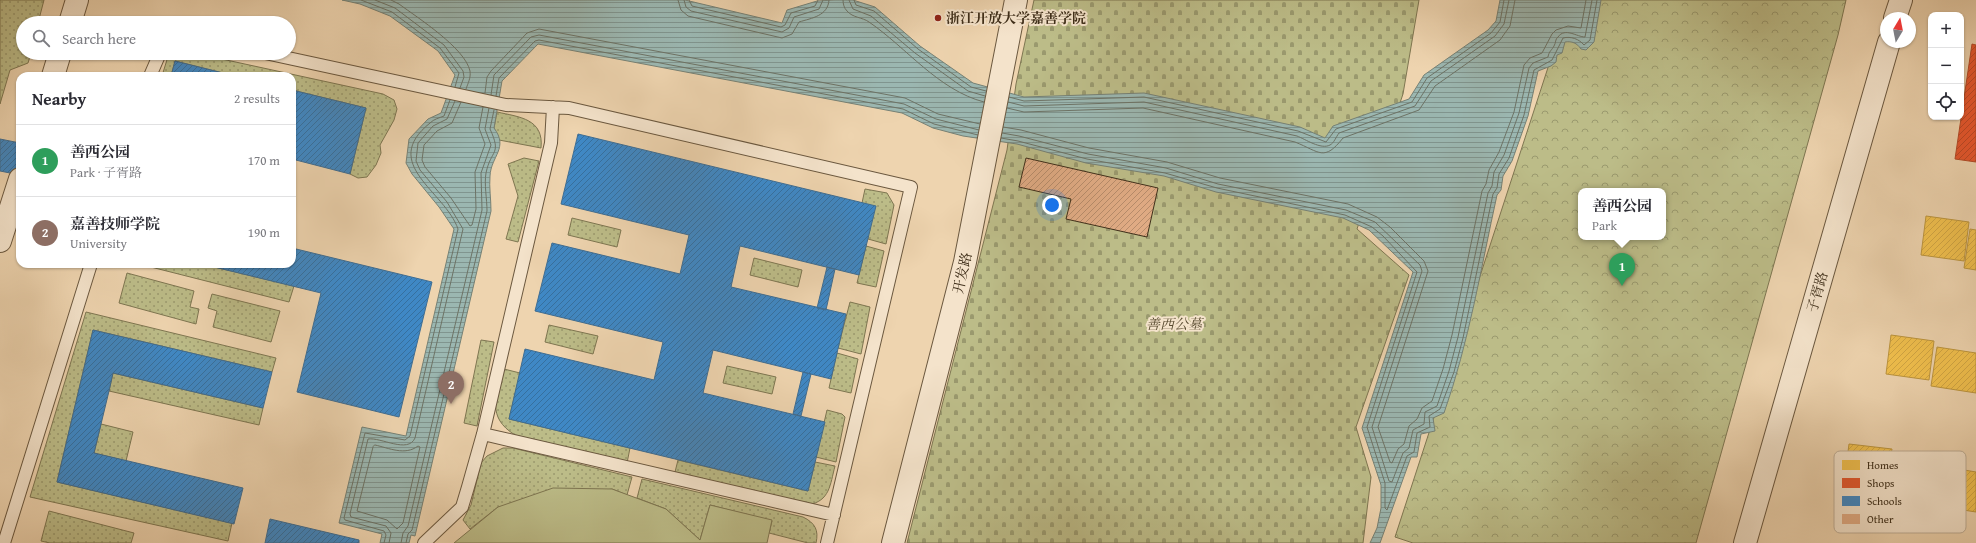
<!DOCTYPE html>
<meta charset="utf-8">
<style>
:root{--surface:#fff;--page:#f2f2f3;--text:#2b2b33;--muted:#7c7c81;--line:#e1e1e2;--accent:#8f2418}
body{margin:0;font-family:"Gentium Book Plus","Noto Serif SC",serif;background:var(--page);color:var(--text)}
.controls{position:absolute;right:12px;top:12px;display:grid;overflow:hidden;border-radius:8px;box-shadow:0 1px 3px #0004}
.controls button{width:36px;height:36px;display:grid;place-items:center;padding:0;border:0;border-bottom:1px solid var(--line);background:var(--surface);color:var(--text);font:20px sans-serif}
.compass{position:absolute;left:1880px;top:12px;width:36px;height:36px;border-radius:50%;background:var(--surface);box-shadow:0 1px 3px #0004;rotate:10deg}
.you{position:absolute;left:1052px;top:205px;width:14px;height:14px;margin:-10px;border:3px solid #fff;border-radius:50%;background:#1a73e8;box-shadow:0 0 0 6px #1a73e833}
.badge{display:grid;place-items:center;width:26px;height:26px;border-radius:50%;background:var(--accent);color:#fff;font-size:13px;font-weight:700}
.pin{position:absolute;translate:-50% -33px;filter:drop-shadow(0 1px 2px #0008)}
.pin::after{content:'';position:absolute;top:21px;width:14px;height:12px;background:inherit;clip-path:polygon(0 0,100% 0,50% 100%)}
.popup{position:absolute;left:1578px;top:188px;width:88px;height:52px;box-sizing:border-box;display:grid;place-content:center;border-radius:8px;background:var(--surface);filter:drop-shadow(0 1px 3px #0005);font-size:13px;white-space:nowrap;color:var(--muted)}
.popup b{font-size:15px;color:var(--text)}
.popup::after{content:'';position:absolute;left:50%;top:100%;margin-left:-8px;border:8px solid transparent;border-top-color:var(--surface)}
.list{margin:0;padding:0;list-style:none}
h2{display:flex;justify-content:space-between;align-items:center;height:52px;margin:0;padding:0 16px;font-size:17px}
h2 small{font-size:13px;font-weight:400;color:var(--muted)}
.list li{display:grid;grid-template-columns:26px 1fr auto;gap:12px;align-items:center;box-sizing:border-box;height:72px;padding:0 16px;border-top:1px solid var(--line)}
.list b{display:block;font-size:15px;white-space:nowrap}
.list p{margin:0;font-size:13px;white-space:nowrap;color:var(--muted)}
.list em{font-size:13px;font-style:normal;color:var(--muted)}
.icon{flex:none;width:22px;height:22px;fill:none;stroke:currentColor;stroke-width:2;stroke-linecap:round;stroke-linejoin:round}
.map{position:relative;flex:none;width:1976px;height:543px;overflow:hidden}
.search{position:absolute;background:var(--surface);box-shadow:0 1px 3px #0004;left:16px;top:16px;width:280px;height:44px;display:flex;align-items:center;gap:10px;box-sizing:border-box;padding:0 14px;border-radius:22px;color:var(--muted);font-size:15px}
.panel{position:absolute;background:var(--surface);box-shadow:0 1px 3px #0004;left:16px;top:72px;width:280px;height:196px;border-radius:12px}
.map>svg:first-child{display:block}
</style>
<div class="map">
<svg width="1976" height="543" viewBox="0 0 1976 543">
<defs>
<pattern id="grass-dots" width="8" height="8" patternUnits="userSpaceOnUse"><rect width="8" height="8" fill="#bcbc88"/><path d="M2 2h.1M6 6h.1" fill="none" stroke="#9a996e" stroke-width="1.8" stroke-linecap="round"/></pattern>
<pattern id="cemetery-stones" width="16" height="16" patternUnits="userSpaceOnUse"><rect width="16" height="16" fill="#bcbc88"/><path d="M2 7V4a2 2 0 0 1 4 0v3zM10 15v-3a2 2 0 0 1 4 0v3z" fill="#9a996e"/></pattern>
<pattern id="park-crowns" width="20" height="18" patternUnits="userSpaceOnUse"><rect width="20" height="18" fill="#bcbc88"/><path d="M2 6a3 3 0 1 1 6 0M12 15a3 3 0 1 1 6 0" fill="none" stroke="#9a996e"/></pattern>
<pattern id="water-rules" width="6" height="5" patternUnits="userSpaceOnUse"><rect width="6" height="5" fill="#9bb7b1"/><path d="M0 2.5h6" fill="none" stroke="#80958f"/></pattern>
<pattern id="homes-hatch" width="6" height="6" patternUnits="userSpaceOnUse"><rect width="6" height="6" fill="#f2c14e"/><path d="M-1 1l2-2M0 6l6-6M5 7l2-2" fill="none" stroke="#d1a644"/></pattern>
<pattern id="shops-hatch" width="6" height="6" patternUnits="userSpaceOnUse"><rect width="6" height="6" fill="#e4572e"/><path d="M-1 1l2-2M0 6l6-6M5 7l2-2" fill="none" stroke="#ba4826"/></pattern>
<pattern id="schools-hatch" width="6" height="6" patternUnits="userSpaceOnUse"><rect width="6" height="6" fill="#3f88c5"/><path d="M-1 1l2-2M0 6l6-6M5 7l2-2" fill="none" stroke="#36709f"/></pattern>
<pattern id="building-hatch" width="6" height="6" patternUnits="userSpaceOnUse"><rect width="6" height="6" fill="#e0ab84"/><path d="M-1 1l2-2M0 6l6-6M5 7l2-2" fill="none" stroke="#b78c6b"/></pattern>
</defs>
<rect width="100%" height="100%" fill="#eed4af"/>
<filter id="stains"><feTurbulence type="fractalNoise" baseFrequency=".005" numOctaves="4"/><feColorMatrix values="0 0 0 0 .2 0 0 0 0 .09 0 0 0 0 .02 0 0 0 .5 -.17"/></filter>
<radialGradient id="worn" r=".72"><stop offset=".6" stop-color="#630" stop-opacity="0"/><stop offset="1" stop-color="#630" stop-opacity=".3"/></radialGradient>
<path fill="url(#grass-dots)" stroke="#7e7651" d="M 0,0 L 44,0 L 38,23 L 23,23 L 23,53 L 31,53 L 28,63 L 10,70 L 0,104 Z
M 169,53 L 194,53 L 383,94 L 394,100 L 397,109 L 394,120 L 380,145 L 381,153 L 376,165 L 367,177 L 358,178 L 350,174 L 366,108 L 292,90 L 292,76 L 235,76 L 175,61 L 171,76 L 162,76 Z
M 497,112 C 520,117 544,119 541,148 L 499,140 L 494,128 Z
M 524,158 L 539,161 L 518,242 L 506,239 L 518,196 L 508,164 Z
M 865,189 L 887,193 L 894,205 L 886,244 L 868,239 L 862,203 Z
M 572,218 L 621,230 L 617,247 L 568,235 Z
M 866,246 L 884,251 L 876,287 L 857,283 Z
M 754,258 L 802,270 L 798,287 L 750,275 Z
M 139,264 L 202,264 L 294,286 L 289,302 Z
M 127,273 L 194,291 L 190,307 L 199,309 L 196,324 L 119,303 Z
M 212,294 L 280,311 L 271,342 L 213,327 L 217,311 L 208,308 Z
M 850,302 L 870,307 L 861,354 L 838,348 Z
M 86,312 L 276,358 L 272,372 L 93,330 L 57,482 L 232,523 L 228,541 L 30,497 Z
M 549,325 L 598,336 L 593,354 L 545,342 Z
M 481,340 L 494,342 L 477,426 L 464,423 Z
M 837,353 L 858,359 L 851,393 L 829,388 Z
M 727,366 L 776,377 L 772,394 L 723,383 Z
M 504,369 L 520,373 L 509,419 L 630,448 L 627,463 L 515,435 C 486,417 496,396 504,369 Z
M 113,373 L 263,408 L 259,425 L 109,391 Z
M 827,410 L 842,414 L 845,417 L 836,462 L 816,457 Z
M 101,424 L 133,432 L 126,461 L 94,453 Z
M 503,448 L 513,448 L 632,477 L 627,495 L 612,489 L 498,507 L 470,529 L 463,520 L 471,505 L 481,463 L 487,456 Z
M 678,460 L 808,491 L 815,462 L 835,466 C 830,485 830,501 808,505 L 675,472 Z
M 642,479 L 803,517 C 815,523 819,530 816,543 L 808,543 L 769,533 L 772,521 L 710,505 L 700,540 L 666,509 L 637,498 Z
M 49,511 L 134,533 L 131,543 L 50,543 L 41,541 Z"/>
<path fill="url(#cemetery-stones)" stroke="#7e7651" d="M 1034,0 L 1419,0 L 1403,94 L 1357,229 L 1409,275 L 1356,427 L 1371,477 L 1363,543 L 907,543 L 1007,150 L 1016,84 Z"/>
<path fill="url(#park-crowns)" stroke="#7e7651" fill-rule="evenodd" d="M 1570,0 L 1846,0 L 1838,35 L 1696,543 L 1413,543 L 1395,537 ZM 1581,191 L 1663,191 L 1663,237 L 1581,237 Z"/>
<path fill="#bcbc88" stroke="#7e7651" d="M 553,488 L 612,489 L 666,509 L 700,540 L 710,505 L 772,520 L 767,543 L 454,543 L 498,507 Z"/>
<path fill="url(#water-rules)" stroke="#768175" d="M 342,0 L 685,0 L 782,23 L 787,10 L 817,1 L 835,0 L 853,0 L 875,7 L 920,46 L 973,83 L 1024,97 L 1144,93 L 1300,127 L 1325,138 L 1333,126 L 1409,99 L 1424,75 L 1488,30 L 1496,21 L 1500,0 L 1601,0 L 1594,42 L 1586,50 L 1581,49 C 1577,43 1572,41 1565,42 L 1562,53 L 1557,55 L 1556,62 L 1551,66 L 1538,71 L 1528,116 L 1512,161 L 1503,176 L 1501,190 L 1497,195 C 1481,268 1469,342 1444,413 L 1433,418 L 1435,431 L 1421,434 L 1417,457 L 1411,457 L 1380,543 L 1370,543 L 1377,528 L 1381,508 L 1381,485 L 1362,428 L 1413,272 L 1369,230 L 1343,218 L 1216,192 L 1164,176 L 1086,163 L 1017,144 L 963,136 L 933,128 L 902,113 L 538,44 L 502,81 L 494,128 C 509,148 491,156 490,176 C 489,187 491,199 491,211 L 415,536 L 411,535 L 409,543 L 380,543 L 382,534 L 339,523 L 362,427 L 406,436 L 454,229 L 439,207 L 412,174 L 406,163 L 409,139 L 428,119 L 441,113 L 455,75 L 438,51 L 390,16 L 360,4 Z"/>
<path fill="url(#homes-hatch)" stroke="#bc953e" d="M 1926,216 L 1969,222 L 1964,261 L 1921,255 Z
M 1970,229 L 1976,230 L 1976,270 L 1964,268 Z
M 1891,335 L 1934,341 L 1929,380 L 1886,374 Z
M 1937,347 L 1976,353 L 1976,393 L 1931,386 Z
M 1849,444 L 1892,449 L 1886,488 L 1844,482 Z
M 1912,461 L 1976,472 L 1976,512 L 1905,501 Z"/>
<path fill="url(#shops-hatch)" stroke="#b24b28" d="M 1972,44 L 1976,45 L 1976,162 L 1955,159 Z"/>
<path fill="url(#schools-hatch)" stroke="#3f6d92" d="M 175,61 L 235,76 L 171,76 Z
M 292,90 L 366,108 L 350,174 L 292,159 Z
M 578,134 L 876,206 L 859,275 L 740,246 L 731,287 L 846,314 L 831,379 L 713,350 L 703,393 L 825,422 L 808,491 L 509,419 L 525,349 L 654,380 L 663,342 L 535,311 L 552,243 L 680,274 L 689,235 L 561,204 Z
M 0,139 L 20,143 L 20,175 L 0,171 Z
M 292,248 L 432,282 L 399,417 L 297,392 L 321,293 L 202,264 L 292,264 Z
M 827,267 L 835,269 L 826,310 L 817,308 Z
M 93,330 L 272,372 L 263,408 L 113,373 L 109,391 L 94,453 L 243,488 L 234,524 L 57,482 Z
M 803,372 L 811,374 L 801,416 L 793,414 Z
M 270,519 L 359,540 L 359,543 L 265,543 Z"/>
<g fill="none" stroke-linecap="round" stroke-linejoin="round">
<path stroke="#6d7366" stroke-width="1" d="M 361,0 L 392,12 L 440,48 L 459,73 L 455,87
M 375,0 L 395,8 L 444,45 L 463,71 L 464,77 L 460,88
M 391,0 L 399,4 C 418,18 465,48 470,71 C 471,78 468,83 466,89
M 678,0 L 681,10 L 688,16 L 782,38 L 792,34 L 799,22 C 812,18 828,16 829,0
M 684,0 L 686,7 L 691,11 L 782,32 L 789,28 L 794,17 L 819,9 L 823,0
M 689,0 L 692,6 L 781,27 L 785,25 L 791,13 L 815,6 L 818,0
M 843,0 C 843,4 844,8 847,11 C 853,18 862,17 869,22 C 907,48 938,90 984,102
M 849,0 L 853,9 L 871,16 L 915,53 L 968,91 L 985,96
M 854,0 L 856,5 L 874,11 L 918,49 L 971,87 L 986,91
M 485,93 L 487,77 L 491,71 L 527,33 L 539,29 L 905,98 L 938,114 L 980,124
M 491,95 L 494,75 L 531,37 L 539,35 L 904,104 L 936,119 L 979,130
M 496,96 L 499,78 L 535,41 L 539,40 L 903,109 L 934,124 L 978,135
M 1009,97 L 1024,101 L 1144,97 L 1298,131 L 1326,142 L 1336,129 L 1412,102 L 1427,78 L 1491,33 L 1500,22 L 1504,0
M 461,102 L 452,123 L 437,131 L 424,145 L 422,160 L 425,167 L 451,198 L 470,226 L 472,225 L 476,209 L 475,172 L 485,144 L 479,128 L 483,107
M 1008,102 L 1024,106 L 1144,102 L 1297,136 C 1305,139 1321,150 1330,145 C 1334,143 1336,137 1339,133 L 1415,106 L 1431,81 L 1495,36 L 1504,24 L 1509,0
M 1007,108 L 1024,112 L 1143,108 L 1295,142 C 1320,152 1324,162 1343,138 L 1419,110 L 1435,86 L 1500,40 L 1510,26 L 1515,0
M 1003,127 L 1021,130 L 1089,148 L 1167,162 L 1220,178 L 1348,204 L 1377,217 L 1390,227 L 1424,261 L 1428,271 L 1378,427 L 1390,462 L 1392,463 L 1398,449 L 1404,444 L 1409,426 L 1417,419 L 1422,408 L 1432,401 L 1443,369 L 1452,335 L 1482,191 L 1486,184 L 1489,170 L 1499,152 L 1514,112 L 1524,65 L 1530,58 L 1542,53 L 1552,34 L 1556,30 L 1568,26 L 1581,28 L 1586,0
M 1002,133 L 1019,136 L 1088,154 L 1166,168 L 1218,184 L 1346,210 L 1375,222 L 1420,265 L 1422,271 L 1372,427 L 1389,481 L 1392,482 L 1403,453 L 1409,448 L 1413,430 L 1424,424 L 1425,412 L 1437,406 L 1449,371 L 1458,337 L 1488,193 L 1492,186 L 1494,172 L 1504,155 L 1519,113 L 1529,68 L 1533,63 L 1548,57 C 1549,51 1552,50 1554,46 C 1556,43 1555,39 1558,37 C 1565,27 1577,37 1585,37 L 1592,0
M 1001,138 L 1018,141 L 1087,159 L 1165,173 L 1217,188 L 1345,215 L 1372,227 L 1383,236 L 1417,272 L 1367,427 L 1385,483 L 1385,508 L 1387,510 L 1407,456 L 1414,452 L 1417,433 L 1430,427 L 1429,416 L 1440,409 L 1454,372 L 1463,338 L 1493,194 L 1497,188 L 1499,174 L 1509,158 L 1524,115 L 1534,70 L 1552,60 L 1563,38 C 1571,36 1579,39 1584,45 L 1590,40 L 1597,0
M 375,445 C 389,448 405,456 418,446 L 420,447 L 403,523 L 397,529 L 387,520 L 357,511 L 373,447 Z
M 384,543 L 386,535 L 384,531 L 345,520 L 344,518 L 365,433 L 405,440 L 410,436 L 458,229 C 445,191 379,164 430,123 C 434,119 439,118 444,116 L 450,100
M 389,543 L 391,533 L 386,526 L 351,517 L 350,514 L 368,439 C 381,437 408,454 415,438 L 463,229 L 447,202 L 420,170 L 416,161 L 418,143 L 433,126 L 447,119 L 455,101
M 401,543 L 403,533 L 408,526 L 482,210 L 481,173 L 491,145 L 485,129 L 489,108
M 406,543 L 408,534 L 412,530 L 487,211 C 487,199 484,184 486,173 C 491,149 502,155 490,129 L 494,110"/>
</g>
<path fill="url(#building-hatch)" stroke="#3f2f1a" d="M 1026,158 L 1158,188 L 1147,237 L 1066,219 L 1071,199 L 1019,187 Z"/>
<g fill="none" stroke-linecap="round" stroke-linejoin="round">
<defs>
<path id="service" d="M 265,53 L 506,105 L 569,108 L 911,187 L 827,543
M 150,76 L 160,53
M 483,434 L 834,515
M 4,543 L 91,264
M 424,543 L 462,507 L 468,487 L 483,434 L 551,143 L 553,107"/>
<path id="minor" d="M 893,543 L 965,262 L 1016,0"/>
<path id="tertiary" d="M 1895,18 L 1901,0
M 70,23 L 77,0
M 53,76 L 60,53
M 0,241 L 20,179
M 1745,543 L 1889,42"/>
</defs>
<use href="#service" stroke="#6b583f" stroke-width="14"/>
<use href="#minor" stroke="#6b583f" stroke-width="24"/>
<use href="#tertiary" stroke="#6b583f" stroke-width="24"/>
<use href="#service" stroke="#f4e3cb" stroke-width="12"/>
<use href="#minor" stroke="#f4e3cb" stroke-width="22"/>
<use href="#tertiary" stroke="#f4e3cb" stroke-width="22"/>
</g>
<circle fill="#8f2418" stroke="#f4e3cb" stroke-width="1.5" cx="938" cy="18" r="4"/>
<g text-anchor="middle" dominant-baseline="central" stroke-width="4" stroke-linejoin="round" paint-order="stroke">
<g font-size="14" font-weight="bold" fill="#3f2f1a" stroke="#f4e3cb" text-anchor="start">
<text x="946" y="18">浙江开放大学嘉善学院</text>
</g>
<g font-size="14" fill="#3f2f1a" stroke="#f4e3cb">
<text transform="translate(962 273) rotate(-77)">开发路</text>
<text transform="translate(1817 292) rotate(-74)">子胥路</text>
</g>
<g font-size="14" font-style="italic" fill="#584b30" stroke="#f4e3cb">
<text x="1174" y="324">善西公墓</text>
</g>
</g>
<rect x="1834" y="451" width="132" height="82" rx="6" fill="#f4e3cb" stroke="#bead96" stroke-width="1"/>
<rect x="1842" y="460" width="18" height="10" fill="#f2c14e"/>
<rect x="1842" y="478" width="18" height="10" fill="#e4572e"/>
<rect x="1842" y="496" width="18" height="10" fill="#3f88c5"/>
<rect x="1842" y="514" width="18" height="10" fill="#e0ab84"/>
<g font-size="11" fill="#3f2f1a">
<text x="1867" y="469">Homes</text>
<text x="1867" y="487">Shops</text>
<text x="1867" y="505">Schools</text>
<text x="1867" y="523">Other</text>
</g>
<rect width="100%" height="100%" filter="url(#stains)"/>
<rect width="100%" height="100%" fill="url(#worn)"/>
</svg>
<div class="controls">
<button>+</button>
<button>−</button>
<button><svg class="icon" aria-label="locate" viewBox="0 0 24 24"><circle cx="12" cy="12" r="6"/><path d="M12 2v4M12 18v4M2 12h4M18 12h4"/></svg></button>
</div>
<svg class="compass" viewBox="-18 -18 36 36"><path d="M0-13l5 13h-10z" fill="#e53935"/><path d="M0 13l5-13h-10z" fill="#7c7c81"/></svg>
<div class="you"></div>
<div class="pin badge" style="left:1622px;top:286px;background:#2e9e5b">1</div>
<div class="popup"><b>善西公园</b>Park</div>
<div class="pin badge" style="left:451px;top:404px;background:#8d6e63">2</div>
<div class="search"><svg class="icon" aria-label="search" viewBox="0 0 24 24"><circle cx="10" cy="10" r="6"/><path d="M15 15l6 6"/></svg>Search here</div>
<section class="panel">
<h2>Nearby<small>2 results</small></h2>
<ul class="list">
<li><span class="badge" style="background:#2e9e5b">1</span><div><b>善西公园</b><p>Park · 子胥路</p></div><em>170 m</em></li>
<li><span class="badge" style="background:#8d6e63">2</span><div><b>嘉善技师学院</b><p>University</p></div><em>190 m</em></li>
</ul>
</section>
</div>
